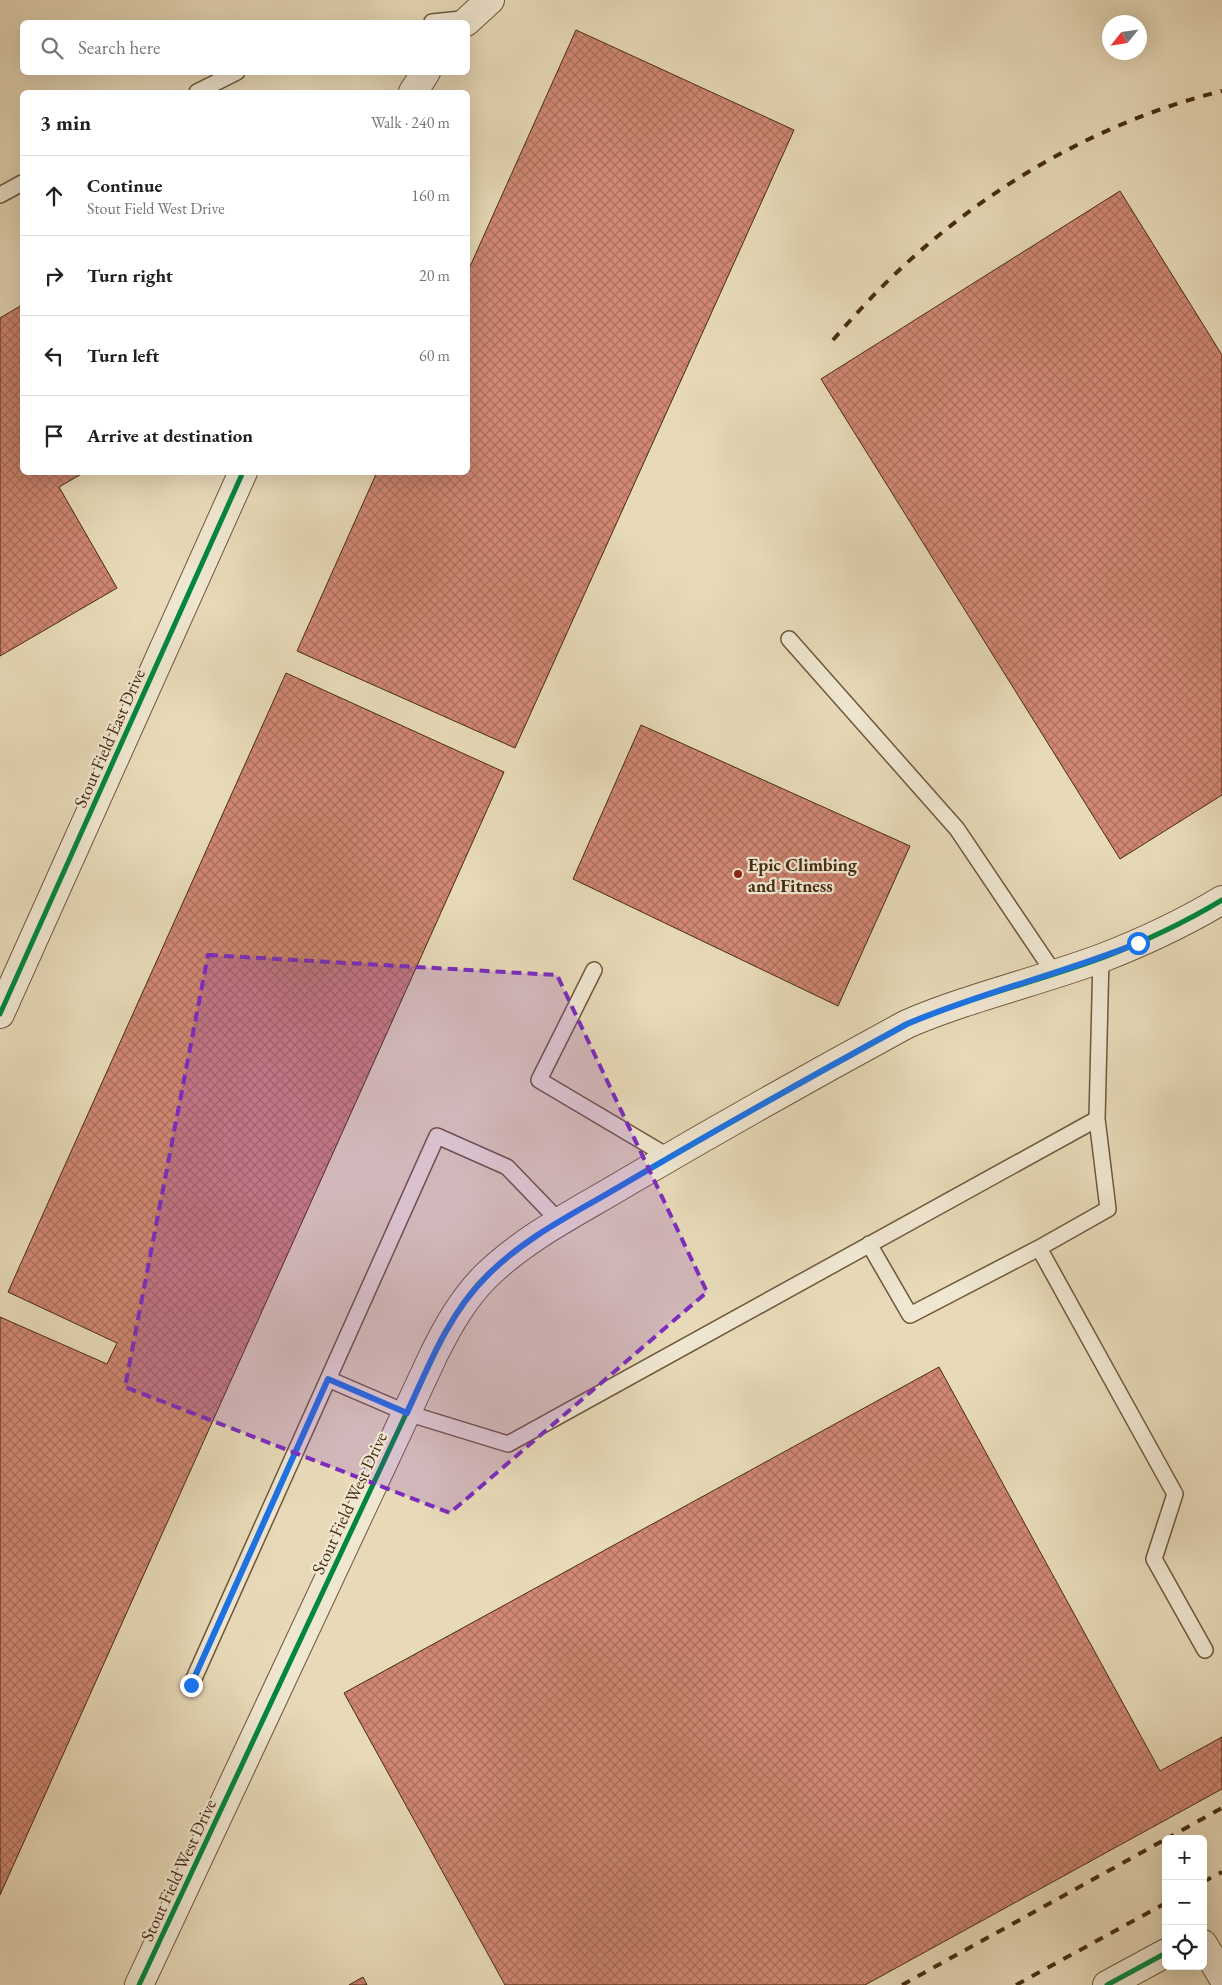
<!DOCTYPE html>
<meta charset="utf-8">
<style>
:root{--surface:#fff;--page:#f2f2f2;--text:#202124;--muted:#757577;--line:#e0e0e0}
body{margin:0;font-family:"EB Garamond",serif;background:var(--page);color:var(--text)}
.controls{position:absolute;right:15px;bottom:15px;display:grid;overflow:hidden;border-radius:8px;box-shadow:0 5px 20px #0002}
.controls button{width:45px;height:45px;display:grid;place-items:center;padding:0;border:0;border-bottom:1px solid var(--line);background:var(--surface);color:var(--text);font:25px sans-serif}
.compass{position:absolute;left:1102px;top:15px;width:45px;height:45px;border-radius:50%;background:var(--surface);box-shadow:0 5px 20px #0002;rotate:240deg}
.stop{position:absolute;width:15px;height:15px;margin:-11px;border:4px solid #1a73e8;border-radius:50%;background:#fff}
.stop.end{background:#1a73e8;border-color:#fff;box-shadow:0 1px 5px #0008}
.list{margin:0;padding:0;list-style:none}
h2{display:flex;justify-content:space-between;align-items:center;height:65px;margin:0;padding:0 20px;font-size:21px}
h2 small{font-size:16px;font-weight:400;color:var(--muted)}
.list li{display:grid;grid-template-columns:32px 1fr auto;gap:15px;align-items:center;box-sizing:border-box;height:80px;padding:0 20px;border-top:1px solid var(--line)}
.list b{display:block;font-size:19px;white-space:nowrap}
.list p{margin:0;font-size:16px;white-space:nowrap;color:var(--muted)}
.list em{font-size:16px;font-style:normal;color:var(--muted)}
.icon{flex:none;width:28px;height:28px;fill:none;stroke:currentColor;stroke-width:2;stroke-linecap:round;stroke-linejoin:round}
.map{position:relative;flex:none;width:1222px;height:1985px;overflow:hidden}
.search{position:absolute;background:var(--surface);box-shadow:0 5px 20px #0002;left:20px;top:20px;width:450px;height:55px;display:flex;align-items:center;gap:12px;box-sizing:border-box;padding:0 18px;border-radius:8px;color:var(--muted);font-size:19px}
.panel{position:absolute;background:var(--surface);box-shadow:0 5px 20px #0002;left:20px;top:90px;width:450px;height:385px;border-radius:8px}
.map>svg:first-child{display:block}
</style>
<div class="map">
<svg width="1222" height="1985" viewBox="0 0 1222 1985">
<defs>
<pattern id="building-cross-hatch" width="8" height="8" patternUnits="userSpaceOnUse" patternTransform="scale(1.25)"><rect width="8" height="8" fill="#d18773"/><path d="M0 0l8 8M0 8l8-8" fill="none" stroke="#ab6f5d"/></pattern>
</defs>
<rect width="100%" height="100%" fill="#e8dab9"/>
<filter id="stains"><feTurbulence type="fractalNoise" baseFrequency=".004" numOctaves="4"/><feColorMatrix values="0 0 0 0 .2 0 0 0 0 .09 0 0 0 0 .02 0 0 0 .5 -.17"/></filter>
<radialGradient id="worn" r=".72"><stop offset=".6" stop-color="#630" stop-opacity="0"/><stop offset="1" stop-color="#630" stop-opacity=".3"/></radialGradient>
<path fill="url(#building-cross-hatch)" stroke="#462c0e" d="M 576,30 L 794,130 L 515,748 L 297,651 L 377,472 L 468,472 L 468,271 Z
M 1120,191 L 1222,355 L 1222,795 L 1120,859 L 821,379 Z
M 22,305 L 22,472 L 85,472 L 59,487 L 117,588 L 0,656 L 0,318 Z
M 286,673 L 504,772 L 0,1895 L 0,1317 L 107,1364 L 117,1343 L 8,1292 Z
M 641,725 L 910,846 L 838,1006 L 573,879 Z
M 939,1367 L 1160,1771 L 1222,1737 L 1222,1789 L 865,1985 L 505,1985 L 344,1693 Z
M 363,1977 L 367,1985 L 349,1985 Z"/>
<g fill="none" stroke-linecap="round" stroke-linejoin="round">
<defs>
<path id="service" d="M 432,22 L 471,18
M 197,92 L 237,72
M 0,195 L 22,183
M 789,639 L 957,829 L 1054,973
M 594,970 L 539,1080 L 669,1157
M 1097,1119 L 1101,958
M 1039,1248 L 1175,1494 L 1154,1559 L 1205,1650
M 328,1379 L 407,1413 L 508,1444 L 1097,1119 L 1108,1209 L 1039,1248 L 910,1315 L 869,1244
M 191,1685 L 437,1136 L 507,1167 L 560,1222"/>
<path id="minor" d="M 466,22 L 490,0
M 413,92 L 426,72
M 0,1014 L 243,472
M 1203,1944 L 1222,1976
M 139,1985 L 434,1354 C 448,1326 463,1299 486,1276 C 527,1236 579,1211 627,1182 C 719,1128 813,1075 907,1024 C 970,997 1037,982 1102,958 C 1143,942 1184,923 1222,900
M 1107,1985 L 1166,1953"/>
</defs>
<use href="#service" stroke="#6e5839" stroke-width="18"/>
<use href="#minor" stroke="#6e5839" stroke-width="30"/>
<use href="#service" stroke="#f0e7d2" stroke-width="15"/>
<use href="#minor" stroke="#f0e7d2" stroke-width="28"/>
<path stroke="#462c0e" stroke-width="4" stroke-dasharray="9 9" stroke-linecap="butt" d="M 833,340 C 853,317 873,295 895,274 C 986,187 1100,121 1222,91
M 1166,1839 L 1222,1808
M 1203,1882 L 1222,1872
M 902,1985 L 1166,1839
M 1016,1985 L 1166,1903"/>
<defs>
<path id="cycleway" d="M 0,1014 L 243,472
M 139,1985 L 434,1354 C 448,1326 463,1299 486,1276 C 527,1236 579,1211 627,1182 C 719,1128 813,1075 907,1024 C 970,997 1037,982 1102,958 C 1143,942 1184,923 1222,900
M 1107,1985 L 1166,1953"/>
</defs>
<use href="#cycleway" stroke="#f0e7d2" stroke-width="8"/>
<use href="#cycleway" stroke="#00873e" stroke-width="5"/>
</g>
<g fill="none" stroke-linecap="round" stroke-linejoin="round">
<path stroke="#1a73e8" stroke-width="6" d="M 191,1685 L 328,1379 L 407,1413 C 429,1365 448,1315 486,1277 C 524,1237 577,1212 624,1184 C 717,1129 812,1076 907,1024 C 982,992 1062,974 1138,943"/>
</g>
<path fill="#7b2cbf" fill-opacity="0.2" stroke="#7b2cbf" stroke-width="4" stroke-dasharray="10 6" stroke-linejoin="round" d="M 208,955 L 557,975 L 707,1292 L 450,1513 L 125,1387 Z"/>
<circle fill="#8f2418" stroke="#f0e7d2" stroke-width="2" cx="738" cy="874" r="5"/>
<g text-anchor="middle" dominant-baseline="central" stroke-width="4.5" stroke-linejoin="round" paint-order="stroke">
<g font-size="18" fill="#462c0e" stroke="#f0e7d2">
<text transform="translate(109 738) rotate(-66)">Stout Field East Drive</text>
<text transform="translate(349 1503) rotate(-65)">Stout Field West Drive</text>
<text transform="translate(178 1870) rotate(-65)">Stout Field West Drive</text>
</g>
<g font-size="18" font-weight="bold" fill="#462c0e" stroke="#f0e7d2" text-anchor="start">
<text x="748" y="864">Epic Climbing<tspan x="748" dy="21">and Fitness</tspan></text>
</g>
</g>
<rect width="100%" height="100%" filter="url(#stains)"/>
<rect width="100%" height="100%" fill="url(#worn)"/>
</svg>
<div class="controls">
<button>+</button>
<button>−</button>
<button><svg class="icon" aria-label="locate" viewBox="0 0 24 24"><circle cx="12" cy="12" r="6"/><path d="M12 2v4M12 18v4M2 12h4M18 12h4"/></svg></button>
</div>
<svg class="compass" viewBox="-18 -18 36 36"><path d="M0-13l5 13h-10z" fill="#e53935"/><path d="M0 13l5-13h-10z" fill="#757577"/></svg>
<div class="stop" style="left:1138px;top:943px"></div>
<div class="stop end" style="left:191px;top:1685px"></div>
<div class="search"><svg class="icon" aria-label="search" viewBox="0 0 24 24"><circle cx="10" cy="10" r="6"/><path d="M15 15l6 6"/></svg>Search here</div>
<section class="panel">
<h2>3 min<small>Walk · 240 m</small></h2>
<ul class="list">
<li><svg class="icon" aria-label="ahead" viewBox="0 0 24 24"><path d="M12 20V5M6 11l6-6 6 6"/></svg><div><b>Continue</b><p>Stout Field West Drive</p></div><em>160 m</em></li>
<li><svg class="icon" aria-label="right" viewBox="0 0 24 24"><path d="M7 20v-9h11M14 6l5 5-5 5"/></svg><div><b>Turn right</b></div><em>20 m</em></li>
<li><svg class="icon" aria-label="left" viewBox="0 0 24 24"><path d="M17 20v-9H6M10 6l-5 5 5 5"/></svg><div><b>Turn left</b></div><em>60 m</em></li>
<li><svg class="icon" aria-label="arrive" viewBox="0 0 24 24"><path d="M6 21V4h12l-3 4 3 4H6"/></svg><div><b>Arrive at destination</b></div></li>
</ul>
</section>
</div>
